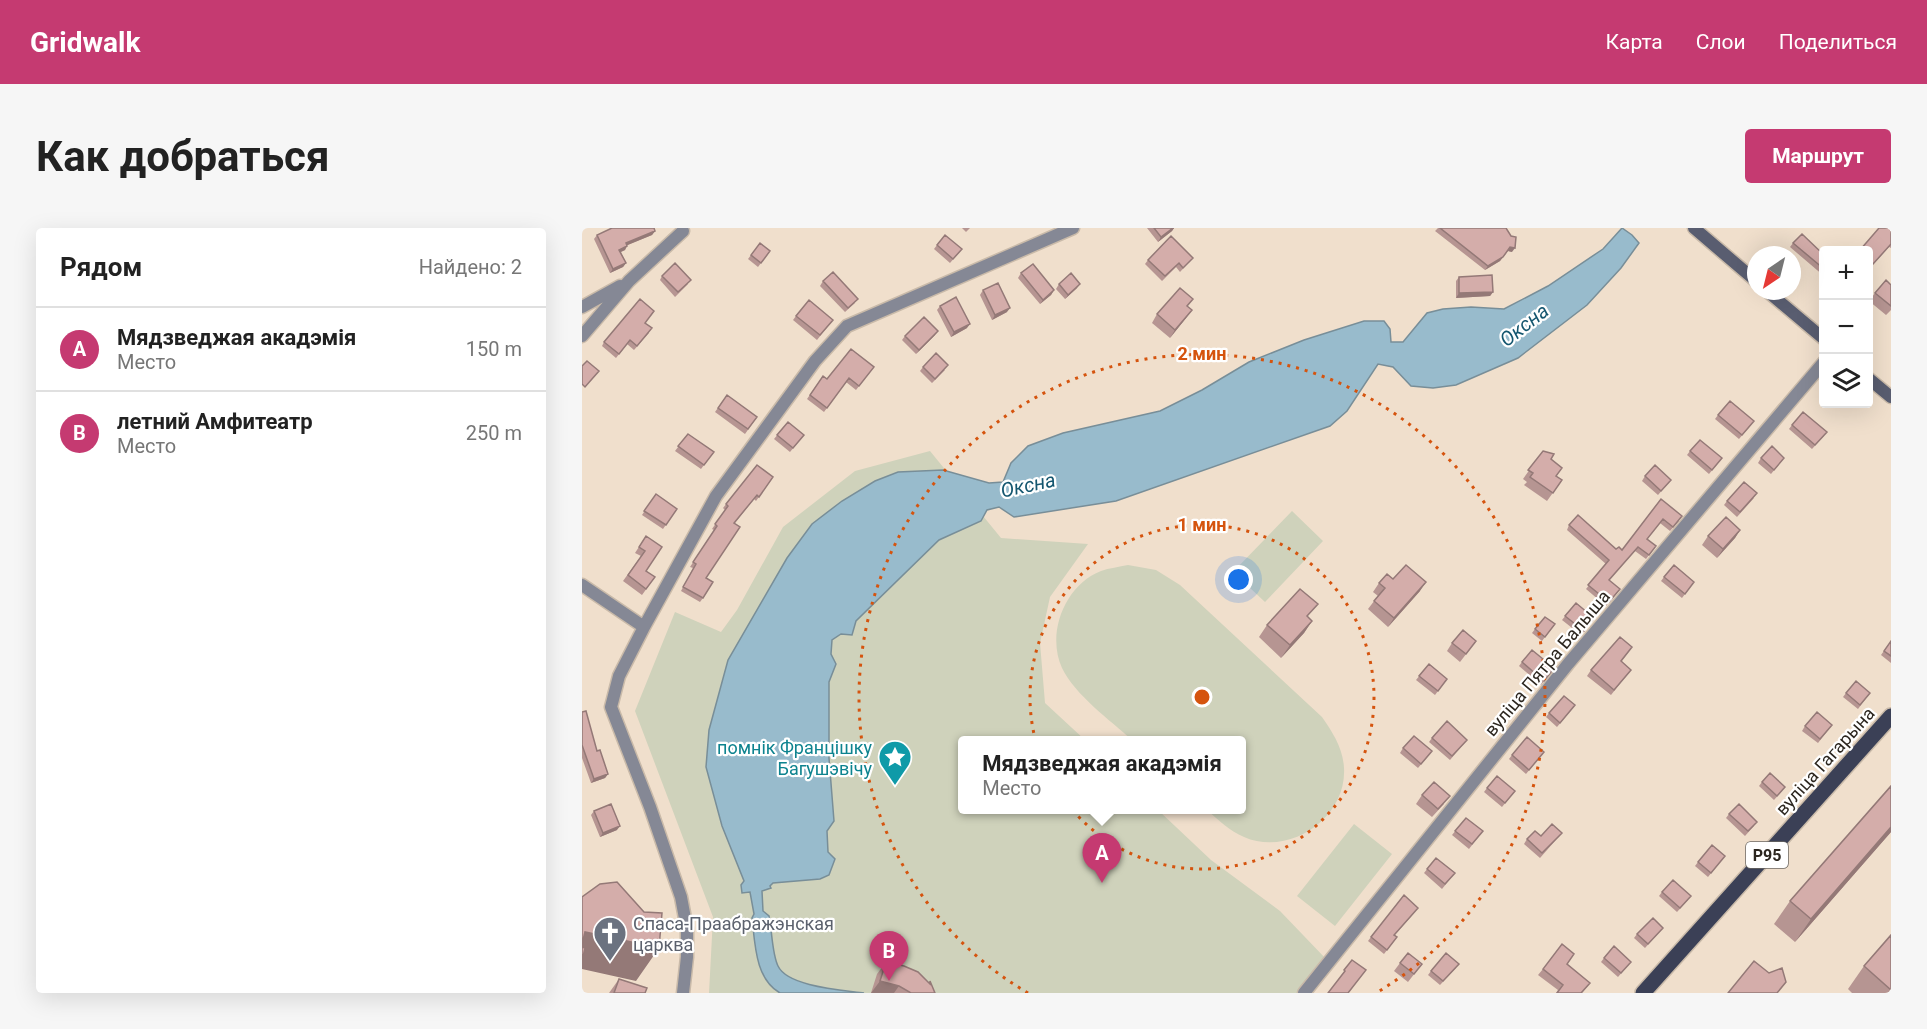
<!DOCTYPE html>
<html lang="ru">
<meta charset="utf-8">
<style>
:root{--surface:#fff;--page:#f6f6f6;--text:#222;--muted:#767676;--line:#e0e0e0;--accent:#c53a71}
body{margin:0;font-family:Roboto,sans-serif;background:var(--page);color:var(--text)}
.controls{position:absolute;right:18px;top:18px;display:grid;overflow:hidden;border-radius:6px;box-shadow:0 6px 24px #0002}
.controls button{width:54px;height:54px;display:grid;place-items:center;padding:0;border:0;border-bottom:2px solid var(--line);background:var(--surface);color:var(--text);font:30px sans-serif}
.compass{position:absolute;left:1165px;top:18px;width:54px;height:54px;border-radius:50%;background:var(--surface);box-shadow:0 6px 24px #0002;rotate:215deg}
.you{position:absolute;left:657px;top:352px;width:21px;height:21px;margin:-15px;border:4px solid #fff;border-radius:50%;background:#1a73e8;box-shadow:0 0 0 9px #1a73e833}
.badge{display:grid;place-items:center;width:39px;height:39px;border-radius:50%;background:var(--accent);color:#fff;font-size:20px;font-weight:700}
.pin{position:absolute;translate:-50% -50px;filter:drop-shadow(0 2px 3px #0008)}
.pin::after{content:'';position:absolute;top:32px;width:21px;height:18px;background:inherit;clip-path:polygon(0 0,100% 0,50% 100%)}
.popup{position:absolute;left:376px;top:508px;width:288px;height:78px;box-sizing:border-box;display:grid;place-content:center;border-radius:6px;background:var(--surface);filter:drop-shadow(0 2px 4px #0005);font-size:20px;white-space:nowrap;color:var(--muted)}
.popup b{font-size:22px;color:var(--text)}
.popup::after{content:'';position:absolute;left:50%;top:100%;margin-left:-12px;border:12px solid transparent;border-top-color:var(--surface)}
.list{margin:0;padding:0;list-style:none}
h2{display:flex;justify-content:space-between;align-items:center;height:78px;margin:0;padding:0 24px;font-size:26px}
h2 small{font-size:20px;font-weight:400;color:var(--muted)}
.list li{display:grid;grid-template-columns:39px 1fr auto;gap:18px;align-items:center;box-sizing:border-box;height:84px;padding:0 24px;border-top:2px solid var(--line)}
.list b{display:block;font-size:22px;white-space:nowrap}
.list p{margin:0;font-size:20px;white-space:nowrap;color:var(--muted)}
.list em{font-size:20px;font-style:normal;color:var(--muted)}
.icon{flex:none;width:33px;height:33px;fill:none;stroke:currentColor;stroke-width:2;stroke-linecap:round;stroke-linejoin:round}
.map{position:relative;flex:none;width:1309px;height:765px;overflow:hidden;border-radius:6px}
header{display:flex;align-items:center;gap:36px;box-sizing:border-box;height:84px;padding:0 30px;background:var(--accent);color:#fff}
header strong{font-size:28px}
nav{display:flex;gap:33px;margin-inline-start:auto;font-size:21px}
.intro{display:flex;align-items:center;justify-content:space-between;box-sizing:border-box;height:144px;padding:0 36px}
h1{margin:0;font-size:42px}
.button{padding:15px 27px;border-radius:6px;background:var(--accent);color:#fff;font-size:21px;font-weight:700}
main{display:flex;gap:36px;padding:0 36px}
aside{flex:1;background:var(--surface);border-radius:6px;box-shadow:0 6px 24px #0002}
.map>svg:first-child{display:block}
</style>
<header>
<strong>Gridwalk</strong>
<nav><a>Карта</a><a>Слои</a><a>Поделиться</a></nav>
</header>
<div class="intro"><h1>Как добраться</h1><a class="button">Маршрут</a></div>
<main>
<aside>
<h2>Рядом<small>Найдено: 2</small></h2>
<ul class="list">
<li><span class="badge">A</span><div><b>Мядзведжая акадэмія</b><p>Место</p></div><em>150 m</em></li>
<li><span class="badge">B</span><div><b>летний Амфитеатр</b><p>Место</p></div><em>250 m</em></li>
</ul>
</aside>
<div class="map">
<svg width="1309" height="765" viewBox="0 0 1309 765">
<rect width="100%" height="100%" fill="#f0dfcc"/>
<path fill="#cfd2bb" d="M 348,223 L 419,310 L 506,316 L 468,369 L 458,415 L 463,475 L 503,512 L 380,512 L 380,582 L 576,582 L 629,632 L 698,683 L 745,732 L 717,765 L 127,765 L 131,689 L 53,483 L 93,384 L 139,404 L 155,382 L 201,299 L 273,243 Z
M 710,283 L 741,313 L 683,374 L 651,344 Z
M 546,337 L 574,342 L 598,357 L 740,489 C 751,505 761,520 762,540 C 765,590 707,629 662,609 C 648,603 636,592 625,582 L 660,582 L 660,512 L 550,512 C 528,492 493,467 480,440 C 464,405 483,357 519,343 C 527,340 537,339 546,337 Z
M 772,596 L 810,626 L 753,698 L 715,668 Z"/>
<path fill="#98bbcc" stroke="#788e98" stroke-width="1.5" d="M 1040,0 L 1050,7 L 1057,15 L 1039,40 L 1005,77 L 936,130 L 874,157 L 851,160 L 829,158 L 811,139 L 796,136 L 765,183 L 748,198 L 534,273 L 432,289 L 417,279 L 405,282 L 399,293 L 357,312 L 274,393 L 270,407 L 259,406 L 250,412 L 249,426 L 254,436 L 247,454 L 247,530 L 252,593 L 245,603 L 246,624 L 253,631 L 247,647 L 238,651 L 191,655 L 188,658 L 189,660 L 180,663 L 181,683 L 187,688 C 190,702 190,726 196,738 C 206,759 261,762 282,765 L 198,765 C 173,751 173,715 170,690 L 172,686 L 168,664 L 160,665 L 159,657 L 162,653 L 140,598 L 124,539 L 127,502 L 146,432 L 205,330 L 230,296 L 260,273 L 293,253 L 316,244 L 361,242 L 407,255 L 421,254 L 429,235 L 446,218 L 481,205 L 578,183 L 620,162 L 667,134 L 722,112 L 782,93 L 802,93 L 808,101 L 809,114 L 821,114 L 845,85 L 861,81 L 889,79 L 922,81 L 966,58 L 1021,21 Z"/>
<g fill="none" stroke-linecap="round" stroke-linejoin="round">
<defs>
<path id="street" d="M 0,79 L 38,58
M 0,108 L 47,53 L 101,3
M 0,357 L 62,399
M 101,765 L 105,729 L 105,701 L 99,669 L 68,579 L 29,479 L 37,448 L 62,399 L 134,268 L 233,133 L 265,98 L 491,0
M 722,765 L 986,436 L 1242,134"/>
<path id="secondary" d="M 1112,0 L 1174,53
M 1185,63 L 1242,111
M 1286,150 L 1309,169"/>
<path id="primary" d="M 1061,765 L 1309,488"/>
</defs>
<use href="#street" stroke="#c9baa9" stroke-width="15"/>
<use href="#secondary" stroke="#c9baa9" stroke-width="15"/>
<use href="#primary" stroke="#c9baa9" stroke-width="18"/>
<use href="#street" stroke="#858895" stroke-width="12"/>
<use href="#secondary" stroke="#595d70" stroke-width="12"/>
<use href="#primary" stroke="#3b4056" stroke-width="15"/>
</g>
<path fill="#b69592" d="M 380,0 L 388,0 L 384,4 Z
M 565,0 L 592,0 L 590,3 L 576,14 Z
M 856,0 L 924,0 L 930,24 L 926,23 L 918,33 L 903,42 L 853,3 Z
M 1309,0 L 1309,20 L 1307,19 L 1288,40 L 1287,39 L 1287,22 Z
M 73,3 L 70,7 L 45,17 L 43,22 L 39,24 L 44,35 L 41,39 L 28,45 L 12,11 L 15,7 Z
M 178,15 L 188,23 L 176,39 L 166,31 Z
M 1211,15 L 1242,27 L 1242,48 L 1208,19 Z
M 355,17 L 380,21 L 368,35 L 352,21 Z
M 611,30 L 598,44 L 594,39 L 580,53 L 563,36 L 566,32 Z
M 439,45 L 472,62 L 469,67 L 458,76 L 436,50 Z
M 80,48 L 106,56 L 93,69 L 78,52 Z
M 877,49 L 911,64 L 908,68 L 874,70 L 874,53 Z
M 241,53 L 273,75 L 263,84 L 238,58 Z
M 477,56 L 495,60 L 483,71 L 474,61 Z
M 1309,57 L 1309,82 L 1304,87 L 1287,73 L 1293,65 Z
M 401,62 L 425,84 L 410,92 L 398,67 Z
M 358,78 L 385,100 L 369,109 L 355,82 Z
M 606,78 L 604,90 L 588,110 L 570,95 L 575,86 Z
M 214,88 L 251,92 L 235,112 L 211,92 Z
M 63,95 L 67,105 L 52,122 L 45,116 L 34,130 L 20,118 L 22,114 Z
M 353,107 L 334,126 L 320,112 L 323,108 Z
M 292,139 L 274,162 L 264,154 L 242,184 L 225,171 L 241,148 L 245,151 Z
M 341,139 L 363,142 L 350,155 L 338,143 Z
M 145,167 L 175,189 L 163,206 L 133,184 Z
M 1136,187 L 1169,197 L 1157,211 L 1133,191 Z
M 206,194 L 222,207 L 208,224 L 192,211 Z
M 1210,197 L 1242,208 L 1230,221 L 1207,201 Z
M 106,206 L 132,224 L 119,241 L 93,223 Z
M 961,223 L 969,231 L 974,248 L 980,252 L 965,273 L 942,257 L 945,254 L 941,251 Z
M 1108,223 L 1137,234 L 1127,246 L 1105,227 Z
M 1179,230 L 1202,230 L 1189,246 L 1176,235 Z
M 175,237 L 191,249 L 174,273 L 172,271 L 153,295 L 124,350 L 121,370 L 118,374 L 99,363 L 111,340 L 108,339 L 132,302 L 130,301 L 143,282 L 141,280 Z
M 1063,248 L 1089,252 L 1076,267 L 1060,253 Z
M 74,266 L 95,281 L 81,301 L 60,287 Z
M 1172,270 L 1155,289 L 1142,277 L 1145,273 Z
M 1079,271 L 1097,293 L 1088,303 L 1078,295 L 1065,311 L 1071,322 L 1064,331 L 1053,323 L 1027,352 L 1035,365 L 1024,378 L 1004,361 L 1024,336 L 985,302 L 987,297 L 1034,321 L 1040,322 Z
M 1158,302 L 1153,310 L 1135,330 L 1120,317 L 1126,308 Z
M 64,308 L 64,343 L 73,349 L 60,367 L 41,353 L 59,328 L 53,325 Z
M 1082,349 L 1109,358 L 1100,370 L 1079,353 Z
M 811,351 L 838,363 L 806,399 L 786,381 L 796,368 L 791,364 L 797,355 Z
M 994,375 L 1012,390 L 999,407 L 980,392 Z
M 730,393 L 722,405 L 699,430 L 677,409 L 685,397 Z
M 973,396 L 960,413 L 950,405 L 953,401 Z
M 1309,413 L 1309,435 L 1299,427 Z
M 870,415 L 888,421 L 878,434 L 865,423 Z
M 1050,419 L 1039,434 L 1049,442 L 1029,467 L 1005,448 L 1009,442 Z
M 940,434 L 972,440 L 959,457 L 937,438 Z
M 847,436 L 865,451 L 853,467 L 834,452 Z
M 1264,465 L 1288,465 L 1276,481 L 1261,469 Z
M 990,481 L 975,499 L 964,489 L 967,485 Z
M 0,484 L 15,523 L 26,546 L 23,550 L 9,555 L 0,530 Z
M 1223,498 L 1247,501 L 1236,515 L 1220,503 Z
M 850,510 L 885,512 L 868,532 L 847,514 Z
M 821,520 L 847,527 L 836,540 L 818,525 Z
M 962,524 L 944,546 L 927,531 L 930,527 Z
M 1180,554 L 1200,563 L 1192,572 L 1177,558 Z
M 1309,558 L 1309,604 L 1213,714 L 1192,696 L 1208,673 Z
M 905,560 L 933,563 L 920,579 L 902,564 Z
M 840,567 L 862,576 L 850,589 L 834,576 Z
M 12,583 L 35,602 L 18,609 L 9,587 Z
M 1147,586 L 1172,598 L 1163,608 L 1144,590 Z
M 884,590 L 901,603 L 887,621 L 870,607 Z
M 980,605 L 958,630 L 942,616 L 945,611 Z
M 1143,628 L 1126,649 L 1113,638 L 1116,634 Z
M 854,630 L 873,645 L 860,661 L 842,645 Z
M 1080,664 L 1106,672 L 1095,684 L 1077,668 Z
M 833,684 L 813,707 L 815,709 L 802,726 L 786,713 L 789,709 Z
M 1081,700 L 1063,720 L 1052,710 L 1055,706 Z
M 1309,707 L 1309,765 L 1270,765 L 1266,761 L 1282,738 Z
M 1022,730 L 1049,734 L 1036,749 L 1019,734 Z
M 304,734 L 347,755 L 348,753 L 353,765 L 289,765 L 295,746 Z
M 818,735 L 840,736 L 826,754 L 812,743 Z
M 985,736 L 1008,755 L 1000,765 L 974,765 L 976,762 L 956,747 L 961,741 Z
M 874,740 L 858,757 L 846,747 L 849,743 Z
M 37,751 L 63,765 L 27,765 Z"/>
<path fill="#947977" d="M 591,0 L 592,0 L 590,3 L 576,14 L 579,9 Z
M 73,3 L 70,7 L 41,19 L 44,15 Z
M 45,18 L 43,22 L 34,26 L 37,22 Z
M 928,19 L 933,20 L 930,24 L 926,23 Z
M 921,29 L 918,33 L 903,42 L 906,38 Z
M 44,35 L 41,39 L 28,45 L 31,41 Z
M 498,56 L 495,60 L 483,71 L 486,67 Z
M 472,62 L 469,67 L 458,76 L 461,72 Z
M 911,64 L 908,68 L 874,70 L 877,65 Z
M 428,80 L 425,84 L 410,92 L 413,87 Z
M 610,82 L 604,90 L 588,110 L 593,102 Z
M 388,96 L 385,100 L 369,109 L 372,104 Z
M 356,103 L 353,107 L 334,126 L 337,122 Z
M 1158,302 L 1153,310 L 1135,330 L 1141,321 Z
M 844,354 L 838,363 L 806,399 L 812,390 Z
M 730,393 L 722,405 L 699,430 L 708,417 Z
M 26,546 L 23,550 L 9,555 L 12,551 Z
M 38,598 L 35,602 L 18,609 L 21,605 Z
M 1309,599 L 1309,604 L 1213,714 L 1229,691 Z
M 3,704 L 77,720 L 54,753 L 0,741 L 0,709 Z
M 298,753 L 317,758 L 312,765 L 289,765 Z"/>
<path fill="#d4adaa" stroke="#947977" stroke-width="1.5" d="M 30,0 L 72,0 L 73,3 L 44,15 L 45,18 L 37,22 L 44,35 L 31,41 L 15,7 Z
M 572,0 L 591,0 L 579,9 Z
M 858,0 L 924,0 L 929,8 L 934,9 L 933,20 L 928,19 L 921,29 L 906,38 Z
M 1297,0 L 1309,0 L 1309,16 L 1291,36 L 1287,32 L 1287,22 L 1278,22 Z
M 1220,6 L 1242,27 L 1242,41 L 1211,15 Z
M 363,7 L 380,21 L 371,31 L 355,17 Z
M 589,8 L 611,30 L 601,40 L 597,35 L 583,48 L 566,32 Z
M 178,15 L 188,23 L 179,35 L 169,27 Z
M 93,35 L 109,52 L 96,64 L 80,48 Z
M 451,36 L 472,62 L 461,72 L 439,45 Z
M 251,44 L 276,71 L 266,80 L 241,53 Z
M 489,45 L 498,56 L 486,67 L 477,56 Z
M 910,47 L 911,64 L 877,65 L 877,49 Z
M 1304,52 L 1309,57 L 1309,78 L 1293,65 Z
M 416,55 L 428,80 L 413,87 L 401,62 Z
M 598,60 L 611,71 L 605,78 L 610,82 L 593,102 L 575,86 Z
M 374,69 L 388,96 L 372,104 L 358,78 Z
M 58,71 L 72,83 L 63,95 L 70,100 L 55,118 L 48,112 L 37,126 L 22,114 Z
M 227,72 L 251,92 L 238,107 L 214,88 Z
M 342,89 L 356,103 L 337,122 L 323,108 Z
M 269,121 L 292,139 L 277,158 L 267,150 L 245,180 L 228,167 L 241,148 L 245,151 Z
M 354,125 L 366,137 L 353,151 L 341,139 Z
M 5,133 L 17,143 L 3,159 L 0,156 L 0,138 Z
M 145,167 L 175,189 L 166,201 L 136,180 Z
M 1148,173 L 1172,193 L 1160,207 L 1136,187 Z
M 1221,184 L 1245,204 L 1233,217 L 1210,197 Z
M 206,194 L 222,207 L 211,220 L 195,207 Z
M 106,206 L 132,224 L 122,237 L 96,218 Z
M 1118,212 L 1140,230 L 1130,242 L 1108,223 Z
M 1190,218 L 1202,230 L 1192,242 L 1179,230 Z
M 961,223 L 972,226 L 969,231 L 980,240 L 974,248 L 980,252 L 971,265 L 948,249 L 951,245 L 946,242 Z
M 175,237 L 191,249 L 177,269 L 175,267 L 152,295 L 158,299 L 124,350 L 131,354 L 121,370 L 101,359 L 114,336 L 111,334 L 135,298 L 133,296 L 146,278 L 144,276 Z
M 1073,237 L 1089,252 L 1079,263 L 1063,248 Z
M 1162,254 L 1175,265 L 1158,284 L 1145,273 Z
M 74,266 L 95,281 L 84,297 L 62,283 Z
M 1079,271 L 1100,288 L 1091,299 L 1081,291 L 1065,311 L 1074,318 L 1067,327 L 1056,319 L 1027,352 L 1038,361 L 1027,374 L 1006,357 L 1027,332 L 987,297 L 996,287 L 1034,321 L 1037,319 L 1040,322 Z
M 1144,289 L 1158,302 L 1141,321 L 1126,308 Z
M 64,308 L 80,319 L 64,343 L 73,349 L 64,361 L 46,347 L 63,323 L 57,319 Z
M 824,337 L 844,354 L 812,390 L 792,373 L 803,360 L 797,355 L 805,346 L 811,351 Z
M 1092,337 L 1112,354 L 1103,366 L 1082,349 Z
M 718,361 L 736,376 L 725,388 L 730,393 L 708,417 L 685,397 Z
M 994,375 L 1012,390 L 1002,403 L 983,388 Z
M 963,389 L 973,396 L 963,409 L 953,401 Z
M 881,402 L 894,413 L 884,426 L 870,415 Z
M 1038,409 L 1050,419 L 1039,433 L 1049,442 L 1032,462 L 1009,442 Z
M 1309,413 L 1309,428 L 1302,423 Z
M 950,422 L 972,440 L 962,453 L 940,434 Z
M 847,436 L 865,451 L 856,463 L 837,448 Z
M 1274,453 L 1288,465 L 1278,477 L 1264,465 Z
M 982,468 L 993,477 L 978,495 L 967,485 Z
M 4,483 L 15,523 L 18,522 L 26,546 L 12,551 L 0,517 L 0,484 Z
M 1235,484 L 1250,497 L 1238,511 L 1223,498 Z
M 865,493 L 885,512 L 870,528 L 850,510 Z
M 832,508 L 850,523 L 839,536 L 821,520 Z
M 945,509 L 962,524 L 947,542 L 930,527 Z
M 1188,545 L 1203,559 L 1195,568 L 1180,554 Z
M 915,548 L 933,563 L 923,575 L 905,560 Z
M 852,554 L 868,568 L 856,581 L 840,567 Z
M 1309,558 L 1309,599 L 1229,691 L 1208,673 Z
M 29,576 L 38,598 L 21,605 L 12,583 Z
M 1157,576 L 1175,594 L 1166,603 L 1147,586 Z
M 884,590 L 901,603 L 890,616 L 873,603 Z
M 970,596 L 980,605 L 960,625 L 945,611 L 953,603 L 959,608 Z
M 1130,617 L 1143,628 L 1129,645 L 1116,634 Z
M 854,630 L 873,645 L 863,656 L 845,641 Z
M 1091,652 L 1109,668 L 1098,680 L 1080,664 Z
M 35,654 L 62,684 L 80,685 L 77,720 L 3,704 L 0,716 L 0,669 L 18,656 Z
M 822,667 L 836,680 L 812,707 L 815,709 L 805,722 L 789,709 Z
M 1071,690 L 1081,700 L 1066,716 L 1055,706 Z
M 1309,707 L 1309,762 L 1282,738 Z
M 980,716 L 992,726 L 985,736 L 1008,755 L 999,765 L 975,765 L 981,757 L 961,741 Z
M 1032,718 L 1049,734 L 1039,745 L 1022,730 Z
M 0,719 L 3,720 L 0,733 Z
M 826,725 L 840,736 L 832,746 L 818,735 Z
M 864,725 L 877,736 L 861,753 L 849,743 Z
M 770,732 L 784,742 L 766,765 L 746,765 L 763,743 L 762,742 Z
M 1172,733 L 1187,745 L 1200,740 L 1204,754 L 1195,765 L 1146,765 Z
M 304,734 L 322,738 L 336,744 L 348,756 L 348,753 L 353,765 L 329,765 L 317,758 L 298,753 Z
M 37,751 L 65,760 L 63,765 L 32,765 Z"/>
<g fill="none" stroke="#d5540e" stroke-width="3" stroke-dasharray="3 6">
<circle cx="620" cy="469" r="172"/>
<path d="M446 765A343 343 0 1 1 794 765"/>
</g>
<defs>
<symbol id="sight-pin" viewBox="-11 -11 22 30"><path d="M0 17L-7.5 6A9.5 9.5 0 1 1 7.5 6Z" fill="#0f9aa8" stroke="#fff"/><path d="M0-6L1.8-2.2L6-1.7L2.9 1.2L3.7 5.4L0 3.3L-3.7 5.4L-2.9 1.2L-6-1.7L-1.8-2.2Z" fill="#fff"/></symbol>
<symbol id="church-pin" viewBox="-11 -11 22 30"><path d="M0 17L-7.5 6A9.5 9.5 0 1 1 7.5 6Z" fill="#6b7280" stroke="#fff"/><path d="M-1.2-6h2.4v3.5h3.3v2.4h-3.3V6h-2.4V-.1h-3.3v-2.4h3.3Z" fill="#fff"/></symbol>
</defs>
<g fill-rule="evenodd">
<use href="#sight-pin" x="294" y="510" width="38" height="52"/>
<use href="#church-pin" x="9" y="686" width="38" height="52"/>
</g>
<g text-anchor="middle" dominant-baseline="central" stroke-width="4.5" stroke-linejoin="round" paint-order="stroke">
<rect fill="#fff" stroke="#6b6762" stroke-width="1.5" x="1164" y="614" width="42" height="26" rx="4.5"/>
<g font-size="16" font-weight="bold" fill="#2c261f">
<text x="1185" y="627">Р95</text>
</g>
<g font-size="18" fill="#2c261f" stroke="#fff">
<text transform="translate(965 435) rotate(-50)">вуліца Пятра Балыша</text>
<text transform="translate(1243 533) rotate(-48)">вуліца Гагарына</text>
</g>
<g font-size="18" fill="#0d838f" stroke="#fff" text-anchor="end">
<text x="290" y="519">помнік Францішку<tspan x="290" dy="21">Багушэвічу</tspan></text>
</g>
<g font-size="18" fill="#5b616d" stroke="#fff" text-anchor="start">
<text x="51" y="695">Спаса-Праабражэнская<tspan x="51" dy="21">царква</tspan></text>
</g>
<g font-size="20" font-style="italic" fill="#14566f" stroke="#fff">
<text transform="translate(942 97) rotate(-38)">Оксна</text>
<text transform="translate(446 257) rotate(-12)">Оксна</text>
</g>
</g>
<circle cx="620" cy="469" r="9" fill="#d5540e" stroke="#fff" stroke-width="3"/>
<g font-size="18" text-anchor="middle" font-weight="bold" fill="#d5540e" stroke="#fff" stroke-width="4.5" stroke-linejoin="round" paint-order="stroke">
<text x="620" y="132">2 мин</text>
<text x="620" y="303">1 мин</text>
</g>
</svg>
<div class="controls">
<button>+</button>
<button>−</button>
<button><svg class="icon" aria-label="layers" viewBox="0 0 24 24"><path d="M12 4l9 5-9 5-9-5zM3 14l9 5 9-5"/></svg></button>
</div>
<svg class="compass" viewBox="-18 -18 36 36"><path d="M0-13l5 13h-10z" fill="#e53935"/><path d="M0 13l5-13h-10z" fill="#767676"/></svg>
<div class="you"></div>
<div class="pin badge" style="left:520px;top:655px">A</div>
<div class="popup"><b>Мядзведжая акадэмія</b>Место</div>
<div class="pin badge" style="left:307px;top:753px">B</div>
</div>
</main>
